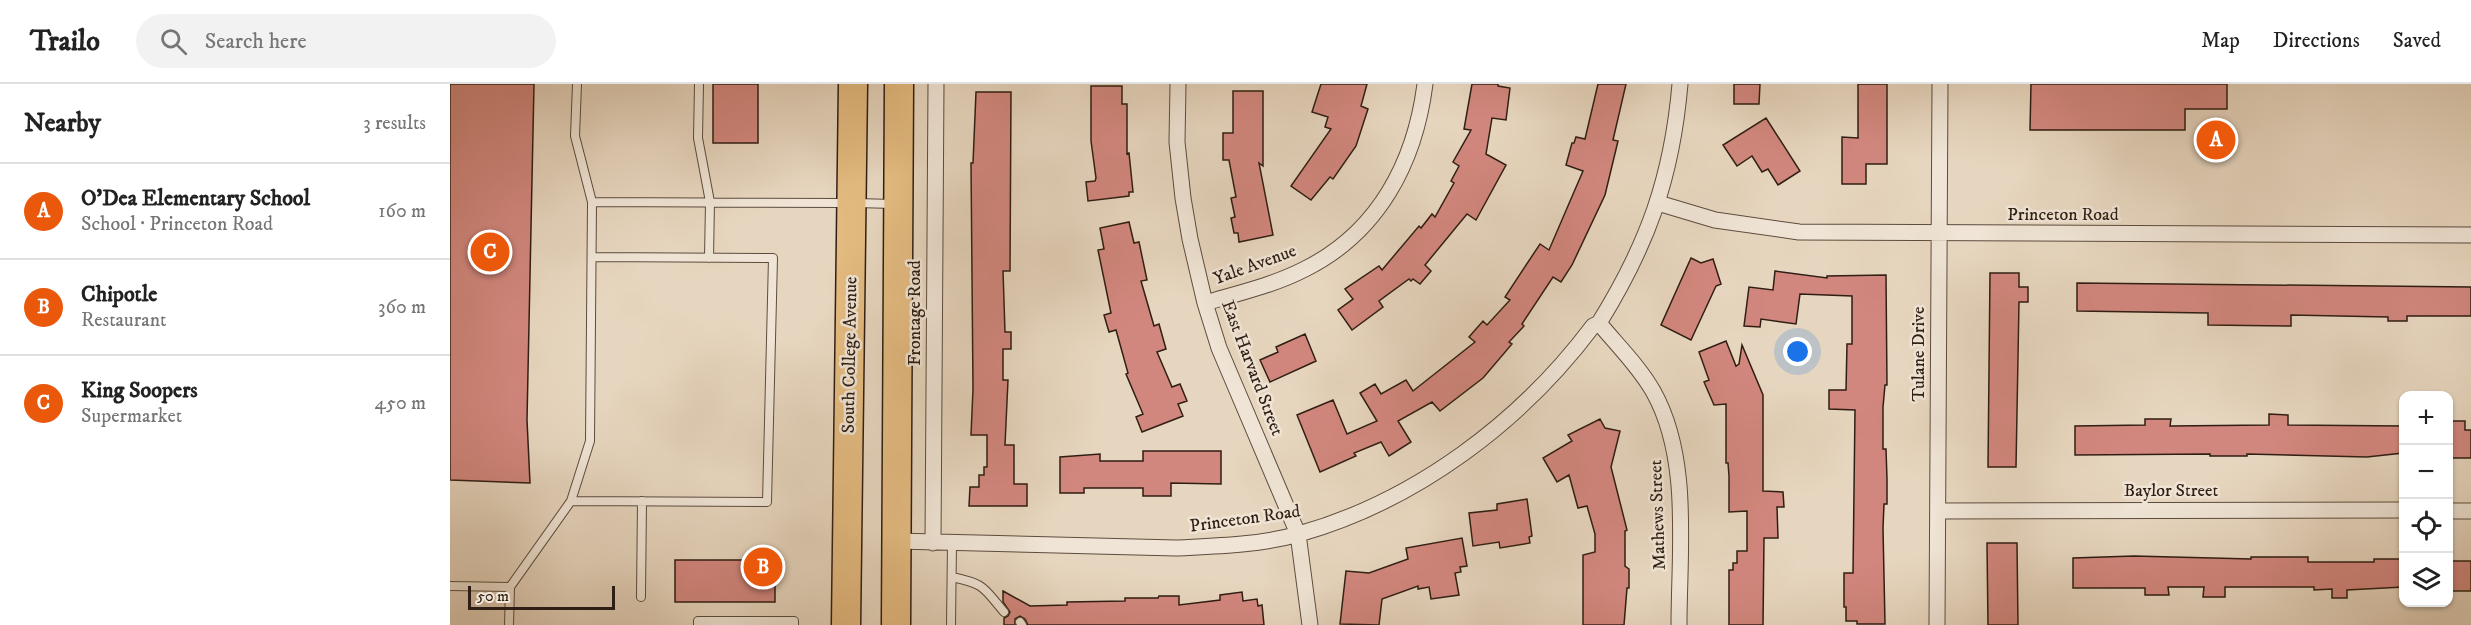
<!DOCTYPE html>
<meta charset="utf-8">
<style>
:root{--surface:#fff;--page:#f2f2f2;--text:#222;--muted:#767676;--line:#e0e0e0;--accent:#ea580c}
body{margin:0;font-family:"IM FELL DW Pica",serif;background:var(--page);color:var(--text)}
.controls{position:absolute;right:18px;bottom:18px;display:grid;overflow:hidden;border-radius:12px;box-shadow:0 2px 4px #0004}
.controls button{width:54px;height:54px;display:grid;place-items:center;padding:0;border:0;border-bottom:2px solid var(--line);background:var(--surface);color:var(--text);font:30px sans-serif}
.scale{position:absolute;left:18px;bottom:15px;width:147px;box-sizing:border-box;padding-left:6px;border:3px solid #2f1e13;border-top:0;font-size:16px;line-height:21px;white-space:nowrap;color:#2f1e13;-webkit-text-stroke:4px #efe4d5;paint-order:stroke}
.you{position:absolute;left:1348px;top:268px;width:21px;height:21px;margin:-15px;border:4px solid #fff;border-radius:50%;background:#1a73e8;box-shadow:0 0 0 9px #1a73e833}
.badge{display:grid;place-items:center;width:39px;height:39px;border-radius:50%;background:var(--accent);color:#fff;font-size:20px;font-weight:700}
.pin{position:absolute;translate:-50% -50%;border:3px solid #fff;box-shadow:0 2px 6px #0006}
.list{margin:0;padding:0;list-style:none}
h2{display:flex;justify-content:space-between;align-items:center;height:78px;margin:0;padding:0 24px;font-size:26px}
h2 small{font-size:20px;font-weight:400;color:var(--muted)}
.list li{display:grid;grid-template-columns:39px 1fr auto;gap:18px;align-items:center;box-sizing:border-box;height:96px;padding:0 24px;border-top:2px solid var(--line)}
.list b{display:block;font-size:22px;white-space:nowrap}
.list p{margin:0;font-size:20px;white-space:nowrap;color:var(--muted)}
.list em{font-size:20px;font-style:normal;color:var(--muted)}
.icon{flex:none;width:33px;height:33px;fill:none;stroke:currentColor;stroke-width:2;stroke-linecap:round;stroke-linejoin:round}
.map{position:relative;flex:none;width:2021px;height:541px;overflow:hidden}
header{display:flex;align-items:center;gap:36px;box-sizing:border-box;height:84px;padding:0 30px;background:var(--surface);border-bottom:2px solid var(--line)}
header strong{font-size:28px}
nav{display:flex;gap:33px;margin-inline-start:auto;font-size:21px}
.search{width:420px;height:54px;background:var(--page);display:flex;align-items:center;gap:15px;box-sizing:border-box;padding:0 21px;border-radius:33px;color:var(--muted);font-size:22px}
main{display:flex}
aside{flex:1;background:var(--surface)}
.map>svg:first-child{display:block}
</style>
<header>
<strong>Trailo</strong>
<div class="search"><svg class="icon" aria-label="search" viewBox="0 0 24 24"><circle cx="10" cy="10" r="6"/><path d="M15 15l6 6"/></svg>Search here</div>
<nav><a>Map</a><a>Directions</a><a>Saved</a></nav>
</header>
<main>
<aside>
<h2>Nearby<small>3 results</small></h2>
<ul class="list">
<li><span class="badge">A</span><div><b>O'Dea Elementary School</b><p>School · Princeton Road</p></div><em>160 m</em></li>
<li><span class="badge">B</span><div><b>Chipotle</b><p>Restaurant</p></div><em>360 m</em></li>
<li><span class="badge">C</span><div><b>King Soopers</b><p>Supermarket</p></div><em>450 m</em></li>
</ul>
</aside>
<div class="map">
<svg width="2021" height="541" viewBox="0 0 2021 541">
<rect width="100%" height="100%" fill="#e7d6bf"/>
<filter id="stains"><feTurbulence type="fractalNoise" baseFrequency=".00333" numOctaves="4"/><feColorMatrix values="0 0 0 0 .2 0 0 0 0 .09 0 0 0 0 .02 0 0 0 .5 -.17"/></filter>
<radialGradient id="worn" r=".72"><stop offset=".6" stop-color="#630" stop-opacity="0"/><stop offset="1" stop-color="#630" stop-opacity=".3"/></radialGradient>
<path fill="#d2877e" stroke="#2f1e13" stroke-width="1.5" d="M 0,0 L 84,0 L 77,336 L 80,399 L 0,396 Z
M 263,0 L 308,0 L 308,59 L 263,59 Z
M 871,0 L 917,0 L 911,22 L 918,25 L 906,62 L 883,95 L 880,93 L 861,116 L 841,102 L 881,45 L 875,43 L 878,33 L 862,28 Z
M 1022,0 L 1048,0 L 1048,2 L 1060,4 L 1056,36 L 1042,34 L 1036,70 L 1056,81 L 1026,136 L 1017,130 L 975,181 L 981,187 L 970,200 L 963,195 L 961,197 L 959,195 L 929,217 L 933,223 L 902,246 L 888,226 L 903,215 L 895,205 L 929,182 L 932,186 L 969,142 L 971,144 L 982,130 L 985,133 L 1004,99 L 1001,97 L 1009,82 L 1003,78 L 1021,46 L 1014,45 Z
M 1148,0 L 1176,0 L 1163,56 L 1168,57 L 1155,111 L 1122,181 L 1111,198 L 1103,193 L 1072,240 L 1074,242 L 1059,258 L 1062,260 L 1033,294 L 990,327 L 982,318 L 948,337 L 961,358 L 939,372 L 931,358 L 904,369 L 906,372 L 870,388 L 847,331 L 883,316 L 897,350 L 927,337 L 910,309 L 925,300 L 931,310 L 956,296 L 963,307 L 1025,258 L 1019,253 L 1033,237 L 1037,241 L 1060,216 L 1055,213 L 1090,160 L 1099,166 L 1133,87 L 1116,81 L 1122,59 L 1124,59 L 1126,53 L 1135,55 Z
M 1284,0 L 1310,0 L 1309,20 L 1284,20 Z
M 1408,0 L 1437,0 L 1437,80 L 1416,80 L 1416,100 L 1392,100 L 1392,53 L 1408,54 Z
M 1581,0 L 1777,0 L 1777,25 L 1735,25 L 1735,46 L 1580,46 Z
M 641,2 L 672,2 L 672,20 L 677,20 L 677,70 L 679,69 L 683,108 L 679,108 L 679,112 L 638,117 L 636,98 L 645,97 L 646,94 L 641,57 Z
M 783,7 L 813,7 L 813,82 L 809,79 L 823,151 L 789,158 L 788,149 L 784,149 L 781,134 L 785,133 L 781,114 L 786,113 L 779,76 L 773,76 L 773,49 L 783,49 Z
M 526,8 L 561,8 L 560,187 L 553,187 L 555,248 L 561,248 L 561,265 L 553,265 L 553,296 L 558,296 L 555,361 L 564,361 L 564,400 L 577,400 L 577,422 L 519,422 L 520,403 L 529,403 L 529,391 L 534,391 L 534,383 L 537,383 L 537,351 L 521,351 L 523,305 L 521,79 L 523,79 Z
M 1316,34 L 1350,87 L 1328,101 L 1318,85 L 1312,88 L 1302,72 L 1287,82 L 1273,61 Z
M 679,138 L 684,159 L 689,158 L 697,196 L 691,197 L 704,242 L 709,240 L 716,265 L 707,268 L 722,303 L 730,300 L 737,317 L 728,320 L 733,332 L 692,348 L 686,333 L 693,330 L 676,290 L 678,289 L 666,246 L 659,248 L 654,231 L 661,229 L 648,166 L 654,165 L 650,144 Z
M 1241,174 L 1251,179 L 1263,175 L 1271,200 L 1266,202 L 1241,256 L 1211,241 Z
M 1325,187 L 1377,194 L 1377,192 L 1436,191 L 1437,301 L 1435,301 L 1433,323 L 1433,365 L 1436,365 L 1437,395 L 1437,420 L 1434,420 L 1433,444 L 1435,540 L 1407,540 L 1407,537 L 1396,537 L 1396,523 L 1394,523 L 1394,489 L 1403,489 L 1405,326 L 1379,325 L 1379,306 L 1396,306 L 1397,260 L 1402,260 L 1402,212 L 1350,210 L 1346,240 L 1311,235 L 1310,243 L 1294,242 L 1299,203 L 1323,206 Z
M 1540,189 L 1569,189 L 1569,203 L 1578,203 L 1578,218 L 1569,218 L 1566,383 L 1538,383 Z
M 1627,199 L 2021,203 L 2021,232 L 1957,232 L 1957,237 L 1938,237 L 1938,233 L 1841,231 L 1841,242 L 1758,241 L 1758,229 L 1627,227 Z
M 855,250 L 866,277 L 820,298 L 810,276 L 828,268 L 826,263 Z
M 1276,257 L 1286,282 L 1289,280 L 1292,261 L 1313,311 L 1313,407 L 1333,408 L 1334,423 L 1327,423 L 1328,454 L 1314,454 L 1313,541 L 1279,541 L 1279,486 L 1283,486 L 1283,479 L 1287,479 L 1287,467 L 1297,467 L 1297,427 L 1279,428 L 1279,392 L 1278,379 L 1276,379 L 1276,320 L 1264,321 L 1254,298 L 1259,296 L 1249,268 Z
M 1819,330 L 1838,331 L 1838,341 L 1953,342 L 1953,369 L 1917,373 L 1797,370 L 1797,372 L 1760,372 L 1760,370 L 1625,371 L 1625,342 L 1695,341 L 1695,335 L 1721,335 L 1720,342 L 1819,341 Z
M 1150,335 L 1155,344 L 1170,347 L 1161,383 L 1177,446 L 1175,447 L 1175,482 L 1179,485 L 1179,504 L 1177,504 L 1174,541 L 1133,541 L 1133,471 L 1145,468 L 1145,450 L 1137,422 L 1128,424 L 1119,391 L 1107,398 L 1093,374 L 1122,357 L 1118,351 Z
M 2000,337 L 2015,337 L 2015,346 L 2021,346 L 2021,374 L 1998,374 Z
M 693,367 L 771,367 L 771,400 L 721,399 L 721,412 L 693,412 L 693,404 L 634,404 L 634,409 L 610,409 L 610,373 L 650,370 L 650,377 L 693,377 Z
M 1077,415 L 1082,452 L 1079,453 L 1080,459 L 1050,464 L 1049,458 L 1023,462 L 1019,429 L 1047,426 L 1047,420 Z
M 1012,454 L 1017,482 L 1010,483 L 1011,488 L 1005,489 L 1009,511 L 981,515 L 979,503 L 968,505 L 968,502 L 932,515 L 929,541 L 890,540 L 896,487 L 919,489 L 958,475 L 956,464 Z
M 1537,459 L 1567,459 L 1568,541 L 1538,541 Z
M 1684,472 L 1801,475 L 1801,473 L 1858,473 L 1858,478 L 1924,478 L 1924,475 L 1953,475 L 1953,503 L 1897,506 L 1897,514 L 1882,514 L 1882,505 L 1864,506 L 1864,503 L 1775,503 L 1775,513 L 1753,513 L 1754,503 L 1718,503 L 1719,511 L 1695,511 L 1695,504 L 1623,504 L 1623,474 Z
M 225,476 L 325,476 L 325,518 L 225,518 Z
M 1998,477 L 2021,477 L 2021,507 L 1998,507 Z
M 553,507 L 580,522 L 617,521 L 617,518 L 675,517 L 675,514 L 708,514 L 709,512 L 729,512 L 729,521 L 770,516 L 770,511 L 792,508 L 793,517 L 807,515 L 808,522 L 812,521 L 814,541 L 578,541 L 575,535 L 570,532 L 565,535 L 565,541 L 554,541 L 554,534 L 558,532 L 560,528 L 553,518 Z"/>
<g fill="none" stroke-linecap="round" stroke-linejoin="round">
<defs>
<path id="lane" d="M 249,0 L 248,54 L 260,118 L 259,174
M 142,118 L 395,119
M 407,119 L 443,120
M 121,417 L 317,418 L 323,174 L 142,173
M 502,493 C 535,500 533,503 554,528
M 0,502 L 60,503
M 191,513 L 192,417
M 570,538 L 572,541
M 59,541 L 60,503 L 121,417 L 140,357 L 142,118 L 125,52 L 127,0
M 248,541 L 248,537 L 344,537 L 344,541
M 501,541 L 502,459"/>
<path id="street" d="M 728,0 L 727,58 L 733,114 L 740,155 L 755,219 L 769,264 L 848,450 L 860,541
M 1208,119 L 1265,136 L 1349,148 L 2021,151
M 755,219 C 789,209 824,201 855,185 C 929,148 965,78 975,0
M 1149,239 C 1167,261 1188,281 1203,307 C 1241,374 1229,466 1229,541
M 1488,427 L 1954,426
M 1998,427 L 2021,427
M 446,457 L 726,464 C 766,462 810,461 849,450 C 966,417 1071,338 1143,242 L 1149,239 C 1198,160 1222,93 1230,0
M 483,459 L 486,0
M 1487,541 L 1490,0"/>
<path id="highway" d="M 396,541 L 403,0
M 446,541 L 449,0"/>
</defs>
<use href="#lane" stroke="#5d4c3e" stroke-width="10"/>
<use href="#street" stroke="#5d4c3e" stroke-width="17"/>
<use href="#highway" stroke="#2f1e13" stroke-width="31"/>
<use href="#lane" stroke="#efe4d5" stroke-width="8"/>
<use href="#street" stroke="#efe4d5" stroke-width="15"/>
<use href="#highway" stroke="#e4bb80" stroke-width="28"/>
</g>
<g text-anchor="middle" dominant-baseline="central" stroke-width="5" stroke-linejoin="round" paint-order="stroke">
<g font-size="18" fill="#2f1e13" stroke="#efe4d5">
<text x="1613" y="131">Princeton Road</text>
<text transform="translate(805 181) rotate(-20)">Yale Avenue</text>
<text transform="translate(465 229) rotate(-90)">Frontage Road</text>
<text transform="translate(1469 270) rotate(-90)">Tulane Drive</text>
<text transform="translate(400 271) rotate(-89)">South College Avenue</text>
<text transform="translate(802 284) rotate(69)">East Harvard Street</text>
<text x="1721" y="407">Baylor Street</text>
<text transform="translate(1208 431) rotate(-92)">Mathews Street</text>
<text transform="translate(795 435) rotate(-8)">Princeton Road</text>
</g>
</g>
<rect width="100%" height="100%" filter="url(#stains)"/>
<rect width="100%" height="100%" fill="url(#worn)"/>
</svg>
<div class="controls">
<button>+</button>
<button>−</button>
<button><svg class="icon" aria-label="locate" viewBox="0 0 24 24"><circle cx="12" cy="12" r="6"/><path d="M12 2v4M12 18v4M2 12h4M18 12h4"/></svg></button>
<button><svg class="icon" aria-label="layers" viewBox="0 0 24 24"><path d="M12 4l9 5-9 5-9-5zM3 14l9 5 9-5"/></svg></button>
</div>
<div class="scale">50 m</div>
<div class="you"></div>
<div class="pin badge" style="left:1766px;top:56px">A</div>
<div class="pin badge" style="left:313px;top:483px">B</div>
<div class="pin badge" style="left:40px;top:168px">C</div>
</div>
</main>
